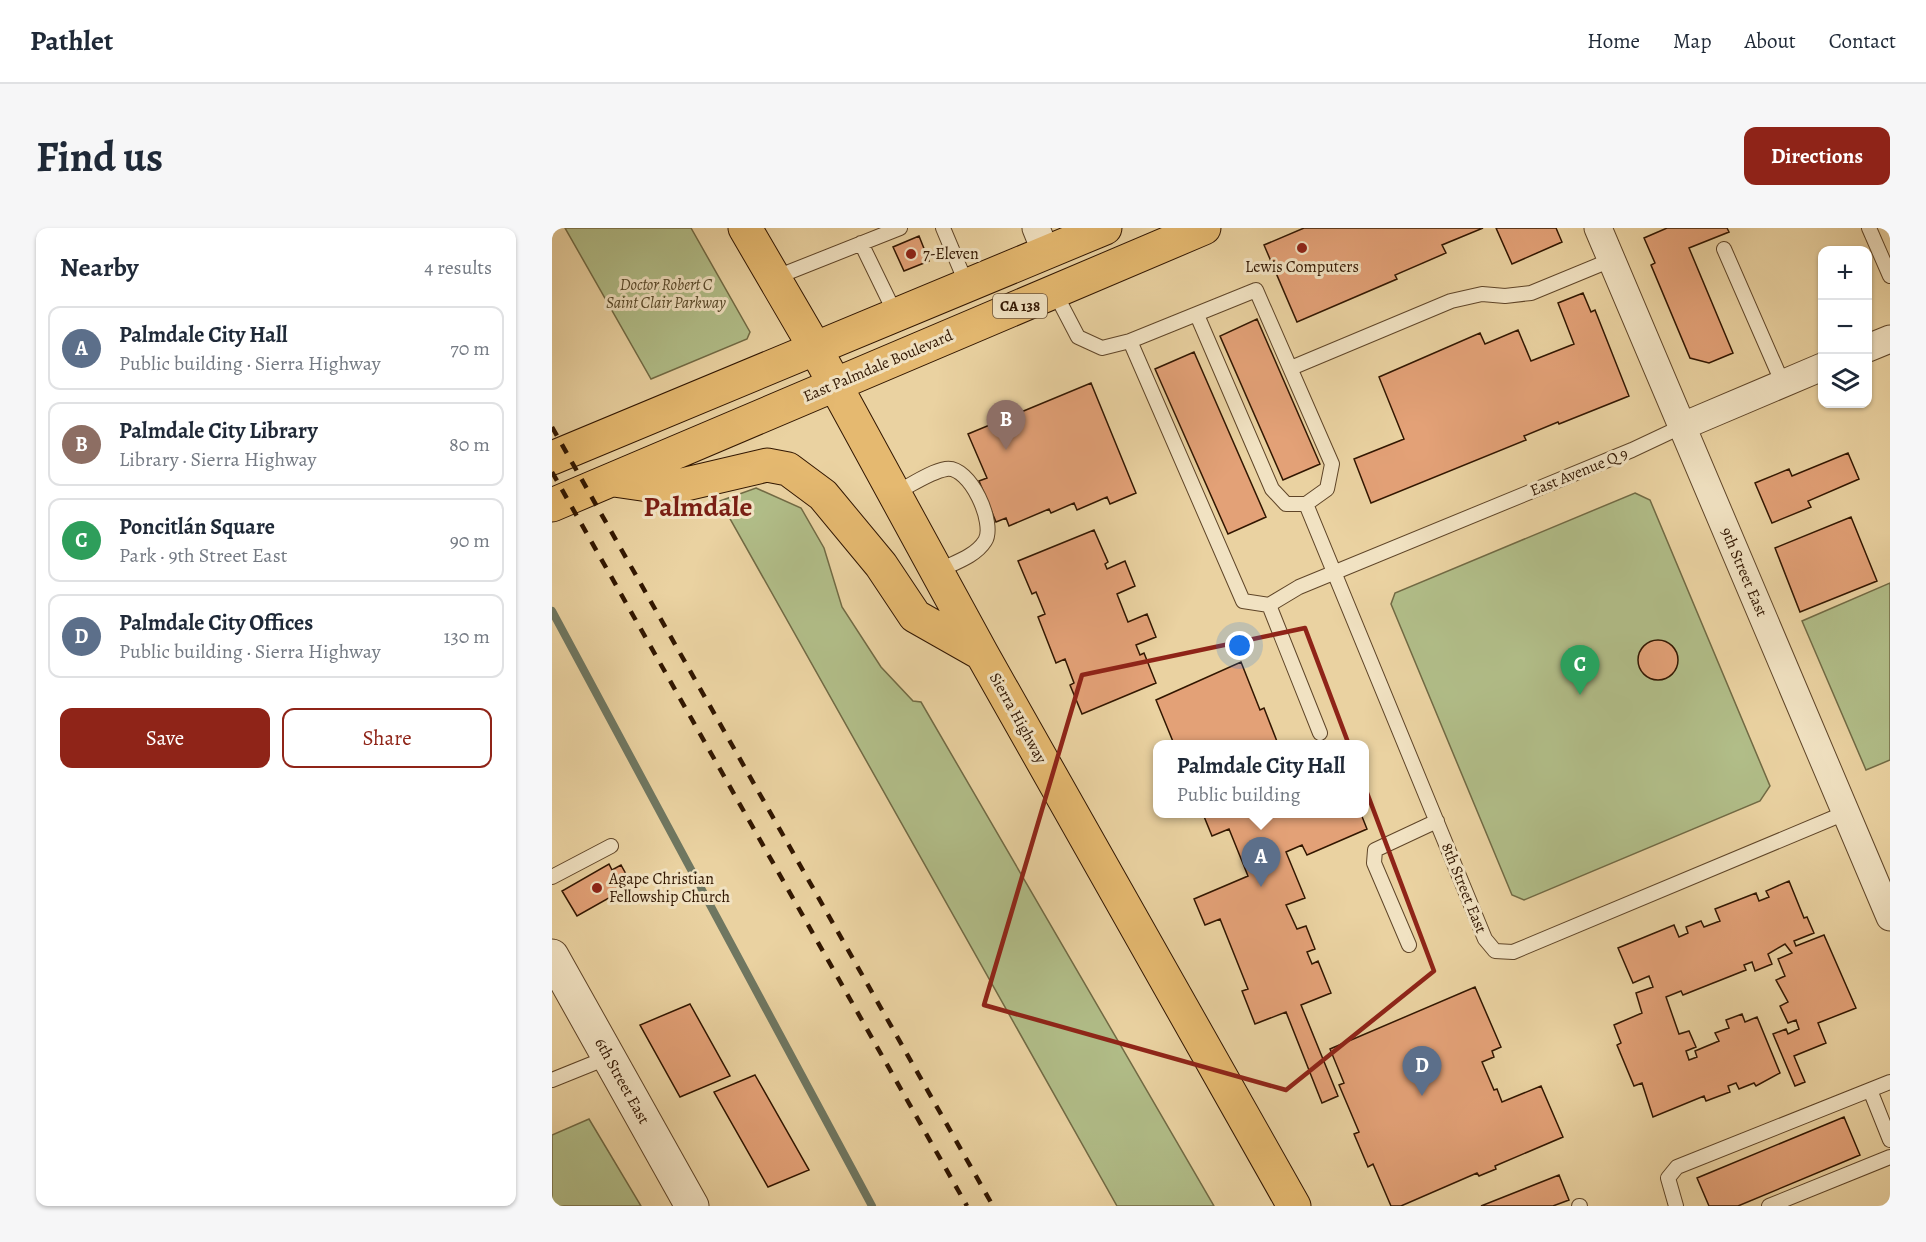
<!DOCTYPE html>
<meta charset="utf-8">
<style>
:root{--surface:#fff;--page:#f6f6f7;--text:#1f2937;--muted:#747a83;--line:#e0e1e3;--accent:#8f2418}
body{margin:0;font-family:Alegreya,serif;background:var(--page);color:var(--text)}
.controls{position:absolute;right:18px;top:18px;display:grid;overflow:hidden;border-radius:12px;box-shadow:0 2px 4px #0004}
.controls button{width:54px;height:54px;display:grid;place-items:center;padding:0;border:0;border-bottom:2px solid var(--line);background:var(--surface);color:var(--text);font:30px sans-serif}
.you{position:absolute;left:688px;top:418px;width:21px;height:21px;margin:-15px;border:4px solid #fff;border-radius:50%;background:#1a73e8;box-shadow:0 0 0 9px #1a73e833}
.badge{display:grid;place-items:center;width:39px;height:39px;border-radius:50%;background:var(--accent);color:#fff;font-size:20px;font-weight:700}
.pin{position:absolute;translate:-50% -50px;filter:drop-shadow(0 2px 3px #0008)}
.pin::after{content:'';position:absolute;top:32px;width:21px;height:18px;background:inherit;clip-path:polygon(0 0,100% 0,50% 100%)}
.popup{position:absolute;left:601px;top:512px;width:216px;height:78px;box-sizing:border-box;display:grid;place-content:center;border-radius:12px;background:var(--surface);filter:drop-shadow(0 2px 4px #0005);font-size:20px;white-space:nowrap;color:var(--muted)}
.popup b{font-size:22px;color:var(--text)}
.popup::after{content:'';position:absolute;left:50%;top:100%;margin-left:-12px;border:12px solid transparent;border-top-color:var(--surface)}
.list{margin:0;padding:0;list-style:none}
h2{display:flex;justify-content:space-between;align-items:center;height:78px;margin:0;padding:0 24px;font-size:26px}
h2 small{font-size:20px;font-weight:400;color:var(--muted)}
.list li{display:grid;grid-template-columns:39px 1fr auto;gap:18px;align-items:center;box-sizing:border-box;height:84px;margin:0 12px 12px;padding:0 12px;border:2px solid var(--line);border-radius:12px}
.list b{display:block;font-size:22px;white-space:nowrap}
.list p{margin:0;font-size:20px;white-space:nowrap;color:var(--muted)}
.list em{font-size:20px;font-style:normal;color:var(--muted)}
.actions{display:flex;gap:12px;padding:18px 24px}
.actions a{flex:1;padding:14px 0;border:2px solid var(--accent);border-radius:12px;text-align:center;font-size:21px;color:var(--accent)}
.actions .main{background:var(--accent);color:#fff}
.icon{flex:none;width:33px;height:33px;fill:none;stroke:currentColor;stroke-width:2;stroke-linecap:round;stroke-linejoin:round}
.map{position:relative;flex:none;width:1338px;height:978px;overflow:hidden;border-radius:12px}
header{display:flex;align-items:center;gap:36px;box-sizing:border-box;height:84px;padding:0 30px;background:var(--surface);border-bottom:2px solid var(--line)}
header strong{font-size:28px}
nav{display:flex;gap:33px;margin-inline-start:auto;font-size:21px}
.intro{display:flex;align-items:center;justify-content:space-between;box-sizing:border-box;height:144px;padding:0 36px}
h1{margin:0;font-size:42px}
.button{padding:15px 27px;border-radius:12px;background:var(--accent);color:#fff;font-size:21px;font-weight:700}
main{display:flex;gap:36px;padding:0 36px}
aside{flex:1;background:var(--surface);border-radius:12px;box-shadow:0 2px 4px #0004}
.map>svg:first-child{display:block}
</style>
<header>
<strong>Pathlet</strong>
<nav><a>Home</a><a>Map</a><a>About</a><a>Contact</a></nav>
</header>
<div class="intro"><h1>Find us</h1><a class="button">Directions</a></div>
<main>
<aside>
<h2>Nearby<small>4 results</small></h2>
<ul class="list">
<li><span class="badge" style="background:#5c6f8a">A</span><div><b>Palmdale City Hall</b><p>Public building · Sierra Highway</p></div><em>70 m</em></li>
<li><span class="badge" style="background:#8d6e63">B</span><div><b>Palmdale City Library</b><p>Library · Sierra Highway</p></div><em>80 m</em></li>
<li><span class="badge" style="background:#2e9e5b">C</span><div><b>Poncitlán Square</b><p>Park · 9th Street East</p></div><em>90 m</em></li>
<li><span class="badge" style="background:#5c6f8a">D</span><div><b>Palmdale City Offices</b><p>Public building · Sierra Highway</p></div><em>130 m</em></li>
</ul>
<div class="actions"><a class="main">Save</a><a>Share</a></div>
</aside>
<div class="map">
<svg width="1338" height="978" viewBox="0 0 1338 978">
<rect width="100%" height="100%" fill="#ead2a1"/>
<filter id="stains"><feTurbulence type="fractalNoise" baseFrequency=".00333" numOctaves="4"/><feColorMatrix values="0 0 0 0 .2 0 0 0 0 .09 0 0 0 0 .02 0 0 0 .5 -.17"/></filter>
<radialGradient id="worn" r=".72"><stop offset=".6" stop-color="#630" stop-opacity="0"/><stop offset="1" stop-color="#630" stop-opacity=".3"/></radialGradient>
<path fill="#b1bd88" stroke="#716a44" stroke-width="1.5" d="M 13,0 L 139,0 L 198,104 L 195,111 L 99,151 Z
M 204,260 L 249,280 L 272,320 L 290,379 L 329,439 L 361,473 L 369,474 L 662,978 L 565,978 L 168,273 Z
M 1083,265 L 1098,272 L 1218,558 L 1208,573 L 972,672 L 960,667 L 839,376 L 843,365 Z
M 1338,355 L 1338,532 L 1314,542 L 1250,393 Z
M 37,891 L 89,978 L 0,978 L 0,907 Z"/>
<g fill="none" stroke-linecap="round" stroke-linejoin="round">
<path stroke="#6f7761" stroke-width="8" d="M 0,383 L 320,978"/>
</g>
<path fill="#e3a177" stroke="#311600" stroke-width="1.5" d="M 752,0 L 931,0 L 890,17 L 894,25 L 843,47 L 845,51 L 745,94 L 712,17 Z
M 944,0 L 1004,0 L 1010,14 L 960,36 Z
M 1115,0 L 1175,0 L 1177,4 L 1137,20 L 1181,125 L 1157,135 L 1138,130 L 1099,37 L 1103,35 L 1092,10 Z
M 367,8 L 377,33 L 352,43 L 341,19 Z
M 1031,65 L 1039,84 L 1043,82 L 1077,168 L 1007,196 L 1006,194 L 972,208 L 974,212 L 819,275 L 802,231 L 852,211 L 827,149 L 928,105 L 933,116 L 966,102 L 979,133 L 1022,116 L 1006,75 Z
M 705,91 L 768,236 L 731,252 L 668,108 Z
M 642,124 L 714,289 L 676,306 L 603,141 Z
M 539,155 L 584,265 L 558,276 L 555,269 L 525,282 L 522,275 L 499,285 L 497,281 L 457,298 L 454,290 L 444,294 L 427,253 L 435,250 L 416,206 Z
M 1296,225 L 1307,251 L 1256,273 L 1259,279 L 1220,295 L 1203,255 L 1237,241 L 1240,248 Z
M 1299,289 L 1325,353 L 1248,384 L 1223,320 Z
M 542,302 L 556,334 L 553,336 L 555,341 L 573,333 L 583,358 L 565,366 L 576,394 L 595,386 L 604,409 L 584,417 L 588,427 L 592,425 L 604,455 L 530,486 L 518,457 L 522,455 L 513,431 L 504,435 L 486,389 L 493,386 L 484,364 L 480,366 L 466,333 Z
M1086 432a20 20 0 1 1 40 0a20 20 0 1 1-40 0Z
M 689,434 L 708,482 L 712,480 L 726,516 L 622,516 L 604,472 Z
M 651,586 L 809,586 L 815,601 L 755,627 L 750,617 L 734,624 L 753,670 L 734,677 L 745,701 L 754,698 L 763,721 L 755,724 L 760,736 L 766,733 L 779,765 L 749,777 L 786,868 L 770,875 L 734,784 L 703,796 L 690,763 L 696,761 L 668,691 L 653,697 L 642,671 L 696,648 L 677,601 L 660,608 Z
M 57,636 L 60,642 L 69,637 L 80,657 L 25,688 L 10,663 Z
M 1237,653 L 1252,690 L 1255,689 L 1262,705 L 1242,713 L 1244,718 L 1272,707 L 1304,780 L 1266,795 L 1274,815 L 1242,828 L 1253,854 L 1243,858 L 1221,806 L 1234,801 L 1236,806 L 1247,801 L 1244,792 L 1236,795 L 1228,778 L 1236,774 L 1224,752 L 1233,748 L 1226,731 L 1240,725 L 1233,716 L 1216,726 L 1220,736 L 1203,743 L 1200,734 L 1192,737 L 1194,742 L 1131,767 L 1129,763 L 1114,769 L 1127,806 L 1137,803 L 1144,819 L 1134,823 L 1137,832 L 1145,829 L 1143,823 L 1167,813 L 1163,805 L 1177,800 L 1174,792 L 1190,786 L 1193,794 L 1205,789 L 1228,845 L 1204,858 L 1202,855 L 1187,861 L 1184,855 L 1176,858 L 1178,864 L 1154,873 L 1152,868 L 1101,889 L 1090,855 L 1082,858 L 1065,817 L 1069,815 L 1062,797 L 1090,785 L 1084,765 L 1101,759 L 1097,748 L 1081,755 L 1066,720 L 1122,697 L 1127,709 L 1136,705 L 1134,699 L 1149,693 L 1152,699 L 1168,693 L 1163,681 L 1204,665 L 1207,673 L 1217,669 L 1214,663 Z
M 923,759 L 949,819 L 940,823 L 942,829 L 930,834 L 942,862 L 945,861 L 950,874 L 989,858 L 1011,909 L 943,938 L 944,941 L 927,948 L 925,945 L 849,978 L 839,978 L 821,936 L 816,939 L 802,906 L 807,904 L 787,857 L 792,855 L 778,821 Z
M 138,776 L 178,848 L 128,869 L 88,797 Z
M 203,847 L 257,942 L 216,959 L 162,864 Z
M 1292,889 L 1308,927 L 1186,978 L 1157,978 L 1145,950 Z
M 1007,947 L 1017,972 L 1001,978 L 929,978 Z"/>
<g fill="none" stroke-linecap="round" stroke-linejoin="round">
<defs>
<path id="service" d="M 391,0 L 415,57
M 1317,0 L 1338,48
M 309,15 L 344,87
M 1172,21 L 1231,156
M 222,50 L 348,0
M 502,63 L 526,109 L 550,120 L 578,113 L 704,62 L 780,236 L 775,261 L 754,276 L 734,276 L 720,261 L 645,87
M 578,113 L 691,373 L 717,377 L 747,359 L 1080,222 L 1131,198
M 739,140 L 899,73 L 930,66 L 953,68 L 979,65 L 1059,32
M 343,265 C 358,258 377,244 394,241 C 418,237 444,296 433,313 C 423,329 401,335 386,343
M 754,276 L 933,711 L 943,723 L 961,724 L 1293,585
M 717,377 L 768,505
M 0,649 L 59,618
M 857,717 L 822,635 L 823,622 L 885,593
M 0,852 L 57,829
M 1318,862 L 1338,912
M 1027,978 L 1028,978
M 1124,978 L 1116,950 L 1125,939 L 1338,854
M 1217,978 L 1338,929"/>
<path id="minor" d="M 484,0 L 494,25
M 1046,0 L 1338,689
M 1316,120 L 1338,111
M 1131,198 L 1270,139"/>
<path id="tertiary" d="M 0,728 L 140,978"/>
<path id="primary" d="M 193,0 L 263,120"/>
<path id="trunk" d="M 263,120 L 430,426 L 742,978
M 0,230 L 553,0
M 62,252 L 117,260 L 215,237 L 236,241 L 271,267 L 329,337 L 363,388 L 430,426
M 0,277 L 652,0"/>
</defs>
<use href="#service" stroke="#5f4528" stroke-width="16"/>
<use href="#minor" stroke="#5f4528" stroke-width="29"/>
<use href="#tertiary" stroke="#5f4528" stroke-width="35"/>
<use href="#primary" stroke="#311600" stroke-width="35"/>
<use href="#trunk" stroke="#311600" stroke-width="35"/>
<use href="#service" stroke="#f1e2c2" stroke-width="14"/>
<use href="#minor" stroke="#f1e2c2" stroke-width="27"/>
<use href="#tertiary" stroke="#f1e2c2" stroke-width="33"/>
<use href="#primary" stroke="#e5b970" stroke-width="33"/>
<use href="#trunk" stroke="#e5b970" stroke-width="33"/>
<path stroke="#311600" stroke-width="4.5" stroke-dasharray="10 10" stroke-linecap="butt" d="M 0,199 L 441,978
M 0,244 L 415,978"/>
</g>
<path fill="none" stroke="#8f2418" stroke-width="4.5" stroke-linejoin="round" d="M 753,400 L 882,743 L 734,862 L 432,777 L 530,447 Z"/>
<g fill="#8f2418" stroke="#f1e2c2" stroke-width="2">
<circle cx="750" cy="20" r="6"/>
<circle cx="359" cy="26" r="6"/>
<circle cx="45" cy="660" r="6"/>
</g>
<g text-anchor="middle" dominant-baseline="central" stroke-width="6" stroke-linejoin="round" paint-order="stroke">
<rect fill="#f1e2c2" stroke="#6b533a" stroke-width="1.5" x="441" y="66" width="54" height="24" rx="4.5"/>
<g font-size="15" font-weight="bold" fill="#311600">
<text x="468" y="78">CA 138</text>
</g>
<g font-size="16" fill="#311600" stroke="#f1e2c2" text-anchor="start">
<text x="371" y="26">7-Eleven</text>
<text x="750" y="39" text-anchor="middle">Lewis Computers</text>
<text x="57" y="651">Agape Christian<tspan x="57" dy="18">Fellowship Church</tspan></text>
</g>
<g font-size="16" font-style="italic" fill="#574829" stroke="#f1e2c2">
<text x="114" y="57">Doctor Robert C<tspan x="114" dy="18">Saint Clair Parkway</tspan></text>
</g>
<g font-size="16" fill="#311600" stroke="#f1e2c2">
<text transform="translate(326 138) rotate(-23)">East Palmdale Boulevard</text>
<text transform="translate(1027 244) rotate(-22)">East Avenue Q 9</text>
<text transform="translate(1192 344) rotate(67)">9th Street East</text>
<text transform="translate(466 490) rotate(61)">Sierra Highway</text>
<text transform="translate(912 660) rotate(68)">8th Street East</text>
<text transform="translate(70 853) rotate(61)">6th Street East</text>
</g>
<g font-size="28" font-weight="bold" fill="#7a1f14" stroke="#f1e2c2">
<text x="146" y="279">Palmdale</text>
</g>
</g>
<rect width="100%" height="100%" filter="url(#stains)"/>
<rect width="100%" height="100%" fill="url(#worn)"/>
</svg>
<div class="controls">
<button>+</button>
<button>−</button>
<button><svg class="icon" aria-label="layers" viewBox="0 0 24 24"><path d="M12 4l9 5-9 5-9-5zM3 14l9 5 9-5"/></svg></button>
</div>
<div class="you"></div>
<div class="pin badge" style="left:709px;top:659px;background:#5c6f8a">A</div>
<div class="popup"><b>Palmdale City Hall</b>Public building</div>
<div class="pin badge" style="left:454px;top:222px;background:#8d6e63">B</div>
<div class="pin badge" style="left:1028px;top:467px;background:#2e9e5b">C</div>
<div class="pin badge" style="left:870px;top:868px;background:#5c6f8a">D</div>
</div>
</main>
